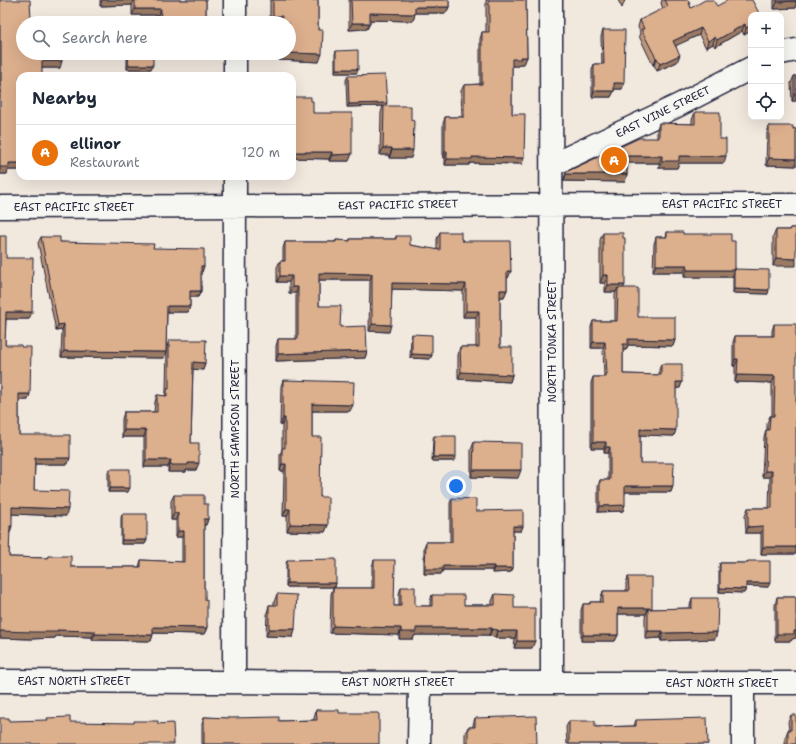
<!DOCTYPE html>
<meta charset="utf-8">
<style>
:root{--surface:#fff;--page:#f2f2f3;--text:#1f2937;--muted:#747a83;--line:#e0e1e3;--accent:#d1495b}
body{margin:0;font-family:"Shantell Sans",sans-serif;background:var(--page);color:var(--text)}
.controls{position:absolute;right:12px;top:12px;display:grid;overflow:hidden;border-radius:8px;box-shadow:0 4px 16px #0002}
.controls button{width:36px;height:36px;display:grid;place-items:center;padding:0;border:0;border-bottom:1px solid var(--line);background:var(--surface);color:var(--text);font:20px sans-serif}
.you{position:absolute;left:456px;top:486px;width:14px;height:14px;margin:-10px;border:3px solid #fff;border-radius:50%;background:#1a73e8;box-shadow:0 0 0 6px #1a73e833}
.badge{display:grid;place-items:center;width:26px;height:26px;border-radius:50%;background:var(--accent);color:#fff;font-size:13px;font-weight:700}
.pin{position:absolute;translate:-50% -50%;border:2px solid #fff;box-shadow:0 1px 4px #0006}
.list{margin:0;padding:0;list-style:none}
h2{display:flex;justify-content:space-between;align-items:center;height:52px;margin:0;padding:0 16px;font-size:17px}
h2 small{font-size:13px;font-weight:400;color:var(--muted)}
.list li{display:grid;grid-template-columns:26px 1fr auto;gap:12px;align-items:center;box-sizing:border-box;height:56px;padding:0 16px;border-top:1px solid var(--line)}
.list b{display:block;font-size:15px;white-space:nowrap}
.list p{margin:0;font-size:13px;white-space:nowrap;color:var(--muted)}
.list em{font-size:13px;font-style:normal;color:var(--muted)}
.icon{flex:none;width:22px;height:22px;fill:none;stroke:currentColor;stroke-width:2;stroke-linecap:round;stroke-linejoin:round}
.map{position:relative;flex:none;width:796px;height:744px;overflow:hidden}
.search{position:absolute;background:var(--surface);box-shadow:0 4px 16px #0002;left:16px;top:16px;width:280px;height:44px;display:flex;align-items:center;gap:10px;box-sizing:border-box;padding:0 14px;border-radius:22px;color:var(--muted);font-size:15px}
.panel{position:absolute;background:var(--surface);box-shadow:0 4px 16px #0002;left:16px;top:72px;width:280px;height:108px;border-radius:12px}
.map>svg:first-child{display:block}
</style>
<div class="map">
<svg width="796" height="744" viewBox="0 0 796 744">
<rect width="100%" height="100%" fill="#f1e8de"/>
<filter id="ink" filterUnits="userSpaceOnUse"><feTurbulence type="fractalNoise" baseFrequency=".025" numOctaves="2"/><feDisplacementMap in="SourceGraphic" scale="8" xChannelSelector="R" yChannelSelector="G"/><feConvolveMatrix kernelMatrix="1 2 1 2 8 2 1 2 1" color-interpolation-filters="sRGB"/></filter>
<g filter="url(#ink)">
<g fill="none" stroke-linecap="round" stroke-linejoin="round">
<defs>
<path id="minor" d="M 235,0 L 235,23
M 551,0 L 552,683
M 235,53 L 235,76
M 781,53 L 796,50
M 552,165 L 677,106 L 751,68
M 0,207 C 265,207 531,204 796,205
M 0,681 L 420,683 L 796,683
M 234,681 L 235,176
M 419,744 L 420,683
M 743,744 L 743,683"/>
</defs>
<use href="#minor" stroke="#22223b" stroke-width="25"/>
<use href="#minor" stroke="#f6f6f2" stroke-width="22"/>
</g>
<path fill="#bd9679" stroke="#22223b" d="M 0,0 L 23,23 L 60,68 L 42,68 L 20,170 L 8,170 L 7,174 L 0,174 Z
M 100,0 L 206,0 L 206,23 L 158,23 L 158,15 L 132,15 L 132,5 L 100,6 Z
M 270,0 L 318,0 L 318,30 L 319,62 L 279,60 L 279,53 L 289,53 L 289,23 L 270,23 Z
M 349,0 L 449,0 L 449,7 L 446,13 L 415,13 L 413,21 L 370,20 L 370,23 L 367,29 L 349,30 Z
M 486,0 L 526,0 L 527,57 L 524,64 L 519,64 L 518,66 L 512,66 L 512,114 L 522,164 L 470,163 L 469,165 L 445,165 L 445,158 L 443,158 L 443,124 L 445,117 L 462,117 L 461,91 L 464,85 L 480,84 L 480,39 L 482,32 L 486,32 Z
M 618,0 L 625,0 L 622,8 Z
M 662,0 L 688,0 L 691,8 L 717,6 L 751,15 L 751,31 L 744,35 L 742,31 L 715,47 L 713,44 L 706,48 L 699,35 L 676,45 L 677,62 L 657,71 L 654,65 L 653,65 L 639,36 L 640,32 L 638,27 L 640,20 L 663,9 L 661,3 Z
M 774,0 L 796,0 L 796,8 L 774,9 Z
M 603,30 L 624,83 L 622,89 L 614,89 L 614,91 L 611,97 L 592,97 L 592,70 L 594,64 L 602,64 L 601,37 Z
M 336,51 L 357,73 L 335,73 L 335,54 Z
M 127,53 L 153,53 L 151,69 L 127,69 Z
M 348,76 L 387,103 L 385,106 L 411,158 L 389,158 L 390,155 L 380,155 L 381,113 L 383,106 L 347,107 L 346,80 Z
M 794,76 L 796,76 L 796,101 L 792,101 L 791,83 Z
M 292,98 L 311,101 L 313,113 L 349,161 L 329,161 L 329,159 L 292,158 Z
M 695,112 L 720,139 L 724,163 L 679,163 L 677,168 L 659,168 L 659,163 L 627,163 L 627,174 L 625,182 L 564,181 L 564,179 L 566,172 L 657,138 L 657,130 L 659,123 L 692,124 L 692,120 Z
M 769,126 L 796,129 L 796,166 L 766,165 L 767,133 Z
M 790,228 L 796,228 L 773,266 L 773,237 L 776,230 L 789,230 Z
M 440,232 L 461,239 L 511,271 L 508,278 L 507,278 L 507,290 L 504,297 L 500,297 L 500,347 L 512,375 L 510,382 L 458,379 L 458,354 L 460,347 L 476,347 L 476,317 L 463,317 L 463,291 L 392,289 L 389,332 L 369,331 L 370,280 L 319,280 L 319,306 L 340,327 L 367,351 L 365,358 L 276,361 L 276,346 L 278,339 L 296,339 L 296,293 L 289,293 L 289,282 L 277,282 L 277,267 L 280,261 L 283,261 L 283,248 L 285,242 L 335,242 L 336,240 L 349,241 L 350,239 L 395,239 L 396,236 L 410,245 L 437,250 L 437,239 Z
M 667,232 L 731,241 L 735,269 L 768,294 L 733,293 L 733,276 L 732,277 L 684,277 L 684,272 L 653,272 L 654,244 L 656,237 L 666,237 Z
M 603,233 L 623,288 L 638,317 L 675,340 L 673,346 L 628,345 L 626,350 L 623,350 L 623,374 L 659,375 L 659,370 L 661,364 L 682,382 L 680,388 L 676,388 L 674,436 L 640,435 L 640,463 L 673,486 L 671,492 L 625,492 L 623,511 L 598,512 L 598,486 L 600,480 L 608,480 L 608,453 L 604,453 L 604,448 L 591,448 L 591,383 L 593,377 L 604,377 L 603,348 L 591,348 L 591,327 L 593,321 L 615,321 L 615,294 L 616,292 L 605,292 L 605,283 L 600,283 L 600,240 Z
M 0,236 L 6,258 L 29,319 L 6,319 L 5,345 L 28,400 L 19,400 L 19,435 L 68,464 L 35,464 L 34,490 L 66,516 L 12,514 L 10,533 L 9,533 L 9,557 L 47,558 L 48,556 L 71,567 L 139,567 L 141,560 L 182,562 L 182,537 L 176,537 L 176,520 L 171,520 L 171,501 L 174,495 L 204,504 L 208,519 L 206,525 L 204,525 L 204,588 L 205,600 L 207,628 L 204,634 L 153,633 L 151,641 L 92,640 L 92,637 L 56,636 L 55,638 L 30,639 L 0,638 Z
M 41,237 L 60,242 L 153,248 L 204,266 L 202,272 L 201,272 L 201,291 L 198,297 L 190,297 L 190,306 L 188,312 L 167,312 L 166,352 L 164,358 L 61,357 L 62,330 L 56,331 L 38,243 Z
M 774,324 L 796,554 L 761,554 L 761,533 L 746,533 L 745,515 L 748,508 L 769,508 L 770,477 L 762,477 L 764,437 L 766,430 L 767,430 L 767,423 L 770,416 L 772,416 L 772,383 L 735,382 L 735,366 L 733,366 L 733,342 L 735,336 L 772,336 L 772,331 Z
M 412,334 L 432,355 L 430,359 L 410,358 L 411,338 Z
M 169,340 L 205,363 L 203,370 L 193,369 L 191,443 L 196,470 L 186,470 L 186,472 L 168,472 L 168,467 L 144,467 L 144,437 L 122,437 L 122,419 L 124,412 L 154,412 L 155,402 L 157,395 L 165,396 L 166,391 L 167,347 Z
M 283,380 L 350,411 L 312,411 L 312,437 L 320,497 L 328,525 L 325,532 L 287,531 L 287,516 L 283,516 L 284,471 L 280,471 L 280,455 L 282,449 L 282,425 L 280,425 L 281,386 Z
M 434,436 L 456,457 L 454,461 L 432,461 L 433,439 Z
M 474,442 L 518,478 L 471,477 L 471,450 Z
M 110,469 L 128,492 L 108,492 L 108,472 Z
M 452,498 L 476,511 L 523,526 L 521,531 L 513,531 L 513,568 L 511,572 L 492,573 L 492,570 L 443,570 L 441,574 L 424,574 L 424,547 L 426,542 L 450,542 L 450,503 Z
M 122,514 L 147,540 L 145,544 L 121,544 L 121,518 Z
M 287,560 L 336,583 L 335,587 L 286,587 L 286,564 Z
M 374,560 L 394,606 L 399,606 L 399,594 L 401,587 L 415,606 L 430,606 L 430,602 L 432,595 L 464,605 L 492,605 L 492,601 L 495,594 L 514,608 L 532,648 L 514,648 L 515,638 L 495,638 L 495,637 L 489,636 L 489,635 L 415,635 L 413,639 L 399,639 L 399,635 L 330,633 L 331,594 L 333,588 L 372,588 L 372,567 Z
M 748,561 L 768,587 L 746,586 L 746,589 L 744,593 L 719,592 L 719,567 L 720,563 L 747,563 Z
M 628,577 L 652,609 L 690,608 L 690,606 L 692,598 L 717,632 L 715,639 L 661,641 L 660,638 L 645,639 L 645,617 L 646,614 L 618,614 L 618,635 L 615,641 L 581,641 L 581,610 L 583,604 L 589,604 L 590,602 L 600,602 L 601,597 L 603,591 L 626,591 L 626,583 Z
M 277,594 L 295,629 L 293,637 L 266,636 L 267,613 L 269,605 L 274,605 L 274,602 Z
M 777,597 L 796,597 L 796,638 L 792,639 L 791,641 L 775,641 L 775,605 Z
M 316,710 L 339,713 L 379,744 L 202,744 L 202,724 L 204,717 L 279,721 L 314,720 L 314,718 Z
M 791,715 L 796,744 L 785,744 L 785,738 L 788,730 L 789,730 L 788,722 Z
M 475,718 L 537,744 L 465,744 L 465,734 L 468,727 L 473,727 L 473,725 Z
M 636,720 L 708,744 L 567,744 L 566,727 L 569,721 L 595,727 L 634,726 Z"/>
<path fill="#9a7a63" stroke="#22223b" d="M 102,0 L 134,0 L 132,5 L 100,6 Z
M 796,1 L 796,8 L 774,9 L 777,2 Z
M 415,7 L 449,7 L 446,13 L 413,13 Z
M 135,9 L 161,9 L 158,15 L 132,15 Z
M 370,13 L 415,14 L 413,21 L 367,20 Z
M 273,16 L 282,16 L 280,23 L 270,23 Z
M 352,23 L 370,23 L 367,29 L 349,30 Z
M 745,24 L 742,31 L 715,47 L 717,40 Z
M 751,25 L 751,31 L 744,35 L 746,28 Z
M 701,28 L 699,35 L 671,48 L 673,41 Z
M 715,37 L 713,44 L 706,48 L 708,41 Z
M 281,53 L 289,53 L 322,54 L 319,62 L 279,60 Z
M 680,55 L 677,62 L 657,71 L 660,64 Z
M 520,57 L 527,57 L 524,64 L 519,64 L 518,66 L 510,66 L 512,59 Z
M 656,58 L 657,58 L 654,65 L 653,65 Z
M 42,61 L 62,61 L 60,68 L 40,68 Z
M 128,65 L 153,65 L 151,69 L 127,69 Z
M 336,69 L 358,69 L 357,73 L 335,73 Z
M 614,83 L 624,83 L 622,89 L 611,89 Z
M 594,91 L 614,91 L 611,97 L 592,97 Z
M 794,94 L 796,94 L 796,101 L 792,101 Z
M 387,103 L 385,106 L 347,107 L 349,104 Z
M 383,148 L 392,148 L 390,155 L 380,155 Z
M 392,150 L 413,150 L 411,158 L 389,158 Z
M 445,151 L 447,151 L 445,158 L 443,158 Z
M 292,152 L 332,152 L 329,159 L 292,158 Z
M 352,154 L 349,161 L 329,161 L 332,155 Z
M 627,156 L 662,156 L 659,163 L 624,163 Z
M 679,156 L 726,156 L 724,163 L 679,163 L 677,168 L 659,168 L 662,161 Z
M 472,157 L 524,158 L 522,164 L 470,163 L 469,165 L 445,165 L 447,159 Z
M 769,158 L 796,159 L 796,166 L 766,165 Z
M 9,163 L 20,163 L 20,170 L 8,170 L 7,174 L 0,174 L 0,167 Z
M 566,174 L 627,174 L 625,182 L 564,181 Z
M 776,258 L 796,259 L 796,266 L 773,266 Z
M 656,265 L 687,265 L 684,272 L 653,272 Z
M 201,266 L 204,266 L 202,272 L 199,272 Z
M 687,270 L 735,270 L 732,277 L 684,277 Z
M 507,271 L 511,271 L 508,278 L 504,278 Z
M 319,273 L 372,274 L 370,280 L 317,280 Z
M 603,275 L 608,275 L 605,283 L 600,283 Z
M 280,276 L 292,276 L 289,282 L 277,282 Z
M 392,283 L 466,284 L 463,291 L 390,289 Z
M 608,285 L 625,285 L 622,292 L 618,288 L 616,292 L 605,292 Z
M 292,287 L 298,287 L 296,293 L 289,293 Z
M 734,289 L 769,290 L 768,294 L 733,293 Z
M 500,290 L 507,290 L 504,297 L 498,297 Z
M 190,291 L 201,291 L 198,297 L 188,297 Z
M 167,306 L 190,306 L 188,312 L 165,312 Z
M 466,311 L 479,311 L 476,317 L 463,317 Z
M 6,312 L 32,312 L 29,319 L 4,319 Z
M 64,324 L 62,330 L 56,331 L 58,325 Z
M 372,324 L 391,325 L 389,332 L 369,331 Z
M 628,339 L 675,340 L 673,346 L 628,345 L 626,350 L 620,350 L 623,344 Z
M 593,342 L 605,342 L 603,348 L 591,348 Z
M 64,351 L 166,352 L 164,358 L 61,357 Z
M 367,351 L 365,358 L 276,361 L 278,354 Z
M 412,354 L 432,355 L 430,359 L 410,358 Z
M 735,359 L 738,359 L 735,366 L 733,366 Z
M 193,362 L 205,363 L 203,370 L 191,369 Z
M 461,372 L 512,375 L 510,382 L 458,379 Z
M 737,375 L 775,376 L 772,383 L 735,382 Z
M 676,382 L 682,382 L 680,388 L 674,388 Z
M 19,394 L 30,394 L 28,400 L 17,400 Z
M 312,404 L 353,405 L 350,411 L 310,411 Z
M 283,418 L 285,418 L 282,425 L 280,425 Z
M 640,429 L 676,430 L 674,436 L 638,435 Z
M 124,430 L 146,430 L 144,437 L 122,437 Z
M 593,442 L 606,442 L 604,448 L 591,448 Z
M 606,447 L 610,447 L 608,453 L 604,453 Z
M 433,457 L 456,457 L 454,461 L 432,461 Z
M 35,458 L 70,458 L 68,464 L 33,464 Z
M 146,460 L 171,460 L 168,467 L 144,467 Z
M 188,463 L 199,463 L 196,470 L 186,470 L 186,472 L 168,472 L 170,465 Z
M 282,464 L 286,464 L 284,471 L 280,471 Z
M 473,470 L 521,470 L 518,478 L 471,477 Z
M 765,471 L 772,471 L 770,477 L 762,477 Z
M 625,486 L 673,486 L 671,492 L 623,492 Z
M 110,488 L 130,488 L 128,492 L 108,492 Z
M 625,505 L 623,511 L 598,512 L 600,506 Z
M 12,507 L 68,509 L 66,516 L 10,514 Z
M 286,509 L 290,509 L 287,516 L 283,516 Z
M 174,513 L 178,513 L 176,520 L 171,520 Z
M 204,519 L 208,519 L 206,525 L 202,525 Z
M 290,524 L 328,525 L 325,532 L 287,531 Z
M 10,526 L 12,526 L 10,533 L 7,533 Z
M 513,526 L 523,526 L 521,531 L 511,531 Z
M 763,526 L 761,533 L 746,533 L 748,527 Z
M 178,531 L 184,531 L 182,537 L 176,537 Z
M 122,540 L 147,540 L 145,544 L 121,544 Z
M 763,547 L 796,547 L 796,554 L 761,554 Z
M 443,566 L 494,566 L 492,570 L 443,570 L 441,574 L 424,574 L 425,569 Z
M 494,568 L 513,568 L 511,572 L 492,573 Z
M 287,583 L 336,583 L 335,587 L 286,587 Z
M 746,583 L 770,583 L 768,587 L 744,586 Z
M 720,588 L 746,589 L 744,593 L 719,592 Z
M 618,608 L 652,608 L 650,614 L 648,609 L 646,614 L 616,614 Z
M 333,626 L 401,628 L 399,635 L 330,633 Z
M 153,627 L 207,628 L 204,634 L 151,633 Z
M 416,628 L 492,628 L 489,635 L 415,635 L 413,639 L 399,639 L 401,632 Z
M 269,629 L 295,629 L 293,637 L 266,636 Z
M 492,629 L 498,630 L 495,637 L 489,636 Z
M 57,630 L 95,631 L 92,637 L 56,636 L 55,638 L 30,639 L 0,638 L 0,631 Z
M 498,631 L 517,631 L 515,638 L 495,638 Z
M 648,631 L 663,631 L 660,638 L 645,639 Z
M 796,631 L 796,638 L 792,639 L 791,641 L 775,641 L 777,634 Z
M 717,632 L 715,639 L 661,641 L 663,633 Z
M 95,634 L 153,635 L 151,641 L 92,640 Z
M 583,635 L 618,635 L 615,641 L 581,641 Z
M 517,641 L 535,641 L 532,648 L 514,648 Z"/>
<path fill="#dcaf8d" stroke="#22223b" d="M 0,0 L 30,0 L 31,20 L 39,20 L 39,23 L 23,23 L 23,53 L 62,53 L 62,61 L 42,61 L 42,76 L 20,76 L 20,163 L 9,163 L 9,167 L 0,167 L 0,92 L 1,92 L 1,41 L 0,41 Z
M 135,0 L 206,0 L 206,23 L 160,23 L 161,9 L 135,9 Z
M 273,0 L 318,0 L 318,30 L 323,30 L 322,54 L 289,53 L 289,23 L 282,23 L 282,16 L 273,16 Z
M 351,0 L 449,0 L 449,7 L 415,7 L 415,14 L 370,13 L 370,23 L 352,23 Z
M 489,0 L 526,0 L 527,57 L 520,57 L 521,59 L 512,59 L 512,114 L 525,114 L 524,158 L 472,157 L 472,159 L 447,159 L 447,151 L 445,151 L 445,117 L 464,117 L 464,85 L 482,84 L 482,32 L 489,32 Z
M 665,0 L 688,0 L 691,8 L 705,0 L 713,0 L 717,6 L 728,0 L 752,0 L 760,15 L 751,15 L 751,25 L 746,28 L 745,24 L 717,40 L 715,37 L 708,41 L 701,28 L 673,41 L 680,55 L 660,64 L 657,58 L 656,58 L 641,29 L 644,29 L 640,20 L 668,6 Z
M 777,0 L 796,0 L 796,1 L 777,2 Z
M 603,30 L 625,30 L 624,83 L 614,83 L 614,91 L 594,91 L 594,64 L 604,64 Z
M 358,50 L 358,69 L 336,69 L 336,51 Z
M 129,53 L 153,53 L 153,65 L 128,65 Z
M 385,75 L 387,103 L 349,104 L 348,76 Z
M 794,76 L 796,76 L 796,94 L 794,94 Z
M 292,97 L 311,97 L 311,101 L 313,101 L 313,113 L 352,113 L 352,154 L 332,155 L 332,152 L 292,152 Z
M 384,106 L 411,106 L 411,120 L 414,121 L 413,150 L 392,150 L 392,148 L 383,148 Z
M 695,112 L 720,112 L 720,139 L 726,139 L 726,156 L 679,156 L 679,161 L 662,161 L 662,156 L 627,156 L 627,174 L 566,174 L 566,172 L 639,138 L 659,138 L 659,123 L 695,124 Z
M 769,126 L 793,126 L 793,129 L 796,129 L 796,159 L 769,158 Z
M 790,228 L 796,228 L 796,259 L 776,258 L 776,230 L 790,230 Z
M 440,232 L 461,232 L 461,239 L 462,239 L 462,241 L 510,241 L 511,271 L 507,271 L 507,290 L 500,290 L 500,347 L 512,347 L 512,375 L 461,372 L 460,347 L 479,347 L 479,311 L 466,311 L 466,284 L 392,283 L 391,325 L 372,324 L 372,274 L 319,273 L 319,306 L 341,306 L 340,327 L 366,326 L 367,351 L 278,354 L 278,339 L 298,339 L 298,287 L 292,287 L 292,276 L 280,276 L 280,261 L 285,261 L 285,242 L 336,242 L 336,240 L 350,241 L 350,239 L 396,239 L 396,236 L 410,236 L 410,245 L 440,250 Z
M 667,232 L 683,232 L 683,234 L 731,234 L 731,241 L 735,241 L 735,270 L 687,270 L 687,265 L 656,265 L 656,237 L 667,237 Z
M 603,233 L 623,233 L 623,238 L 625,238 L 625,285 L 608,285 L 608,275 L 603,275 Z
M 0,236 L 6,236 L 6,258 L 33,258 L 32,312 L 6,312 L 5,345 L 21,345 L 21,347 L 31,347 L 30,394 L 19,394 L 19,435 L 70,435 L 70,458 L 35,458 L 34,490 L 69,491 L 68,509 L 12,507 L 12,526 L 10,526 L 9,557 L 48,558 L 48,556 L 71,556 L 71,567 L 141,567 L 141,560 L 184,562 L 184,531 L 178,531 L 178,513 L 174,513 L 174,495 L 204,495 L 204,504 L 208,504 L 208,519 L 204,519 L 204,588 L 205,588 L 205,600 L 207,600 L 207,628 L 153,627 L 153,635 L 95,634 L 95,631 L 57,630 L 57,632 L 33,632 L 0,631 Z
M 41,237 L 60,237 L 60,242 L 154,244 L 153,248 L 204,249 L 204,266 L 201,266 L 201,291 L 190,291 L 190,306 L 167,306 L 166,352 L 64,351 L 64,324 L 58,325 Z
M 734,269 L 769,270 L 769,290 L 734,289 L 734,272 L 735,270 Z
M 618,288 L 638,288 L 638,317 L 675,317 L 675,340 L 628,339 L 628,344 L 623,344 L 623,374 L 661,375 L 661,364 L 682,364 L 682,382 L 676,382 L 676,430 L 640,429 L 640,463 L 674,463 L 673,486 L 625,486 L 625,505 L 600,506 L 600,480 L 610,480 L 610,447 L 606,447 L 606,442 L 593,442 L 593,377 L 606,377 L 606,374 L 607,374 L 605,342 L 593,342 L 593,321 L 617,321 Z
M 774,324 L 796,324 L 796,547 L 763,547 L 763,526 L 748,527 L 748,508 L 772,508 L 772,471 L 765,471 L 766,430 L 769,430 L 770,416 L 774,416 L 775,376 L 737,375 L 738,359 L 735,359 L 735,336 L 774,336 Z
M 412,334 L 432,335 L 432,355 L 412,354 Z
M 169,340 L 206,340 L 205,363 L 193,362 L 191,443 L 199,443 L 199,463 L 188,463 L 188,465 L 170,465 L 171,460 L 146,460 L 146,430 L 124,430 L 124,412 L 157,412 L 157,395 L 167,396 L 167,389 L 169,389 Z
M 283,380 L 354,382 L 353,405 L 312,404 L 312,437 L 321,437 L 320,497 L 328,497 L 328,525 L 290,524 L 290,509 L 286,509 L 286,464 L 282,464 L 282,448 L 285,448 L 285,418 L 283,418 Z
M 434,436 L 456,436 L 456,457 L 433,457 Z
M 474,442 L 521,443 L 521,470 L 473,470 Z
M 110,469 L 130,469 L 130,488 L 110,488 Z
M 452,498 L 476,499 L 476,511 L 523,510 L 523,526 L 513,526 L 513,568 L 494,568 L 494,566 L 443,566 L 443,569 L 425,569 L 426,542 L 452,542 Z
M 122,514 L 147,514 L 147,540 L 122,540 Z
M 336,559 L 336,583 L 287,583 L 287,560 Z
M 374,560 L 395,560 L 394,606 L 401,606 L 401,587 L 415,587 L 415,606 L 432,606 L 432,595 L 464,595 L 464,605 L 495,605 L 495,594 L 514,595 L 514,608 L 535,608 L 535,641 L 517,641 L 517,631 L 498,631 L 498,630 L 492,629 L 492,628 L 416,628 L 416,632 L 401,632 L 401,628 L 333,626 L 333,588 L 374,588 Z
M 748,561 L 770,561 L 770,583 L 746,583 L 746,589 L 720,588 L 720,563 L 748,563 Z
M 628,577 L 652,577 L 652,608 L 618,608 L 618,635 L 583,635 L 583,604 L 590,604 L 590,602 L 603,602 L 603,591 L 629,591 Z
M 277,594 L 297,595 L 295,629 L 269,629 L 269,605 L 277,605 Z
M 777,597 L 796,597 L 796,631 L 794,631 L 794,634 L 777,634 Z
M 692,598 L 718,598 L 717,632 L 663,633 L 663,631 L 648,631 L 648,609 L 692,608 Z
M 316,710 L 339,710 L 339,713 L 379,713 L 379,744 L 316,744 L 316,743 L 292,744 L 204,744 L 204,717 L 230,718 L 279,717 L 279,721 L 317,720 Z
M 791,715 L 796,715 L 796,744 L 788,744 L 788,730 L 791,730 Z
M 536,716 L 537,744 L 468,744 L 468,727 L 475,727 L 475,718 Z
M 70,717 L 70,722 L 134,723 L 134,721 L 158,721 L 158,724 L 173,723 L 174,744 L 0,744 L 0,718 L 9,718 L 9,721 L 48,720 L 47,718 Z
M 707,718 L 708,744 L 569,744 L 569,721 L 595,721 L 595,727 L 636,726 L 636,720 Z"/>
</g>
<g text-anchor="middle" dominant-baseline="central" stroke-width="3" stroke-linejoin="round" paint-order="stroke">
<g font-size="11" fill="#22223b" stroke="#f6f6f2">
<text transform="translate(663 112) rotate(-26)">EAST VINE STREET</text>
<text x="722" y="204">EAST PACIFIC STREET</text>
<text transform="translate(398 205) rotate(-1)">EAST PACIFIC STREET</text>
<text x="74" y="207">EAST PACIFIC STREET</text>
<text transform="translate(552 341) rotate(-90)">NORTH TONKA STREET</text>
<text transform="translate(235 429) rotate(-90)">NORTH SAMPSON STREET</text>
<text x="74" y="681">EAST NORTH STREET</text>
<text x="398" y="682">EAST NORTH STREET</text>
<text x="722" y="683">EAST NORTH STREET</text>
</g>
</g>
</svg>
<div class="controls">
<button>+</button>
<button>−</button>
<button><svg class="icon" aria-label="locate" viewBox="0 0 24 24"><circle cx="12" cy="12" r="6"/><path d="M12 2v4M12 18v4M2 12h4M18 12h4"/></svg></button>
</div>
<div class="you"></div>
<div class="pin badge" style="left:614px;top:160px;background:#e8710a">A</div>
<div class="search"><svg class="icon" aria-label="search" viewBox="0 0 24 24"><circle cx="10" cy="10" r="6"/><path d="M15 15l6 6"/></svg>Search here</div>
<section class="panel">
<h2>Nearby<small></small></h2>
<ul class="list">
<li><span class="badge" style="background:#e8710a">A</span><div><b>ellinor</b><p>Restaurant</p></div><em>120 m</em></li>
</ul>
</section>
</div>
